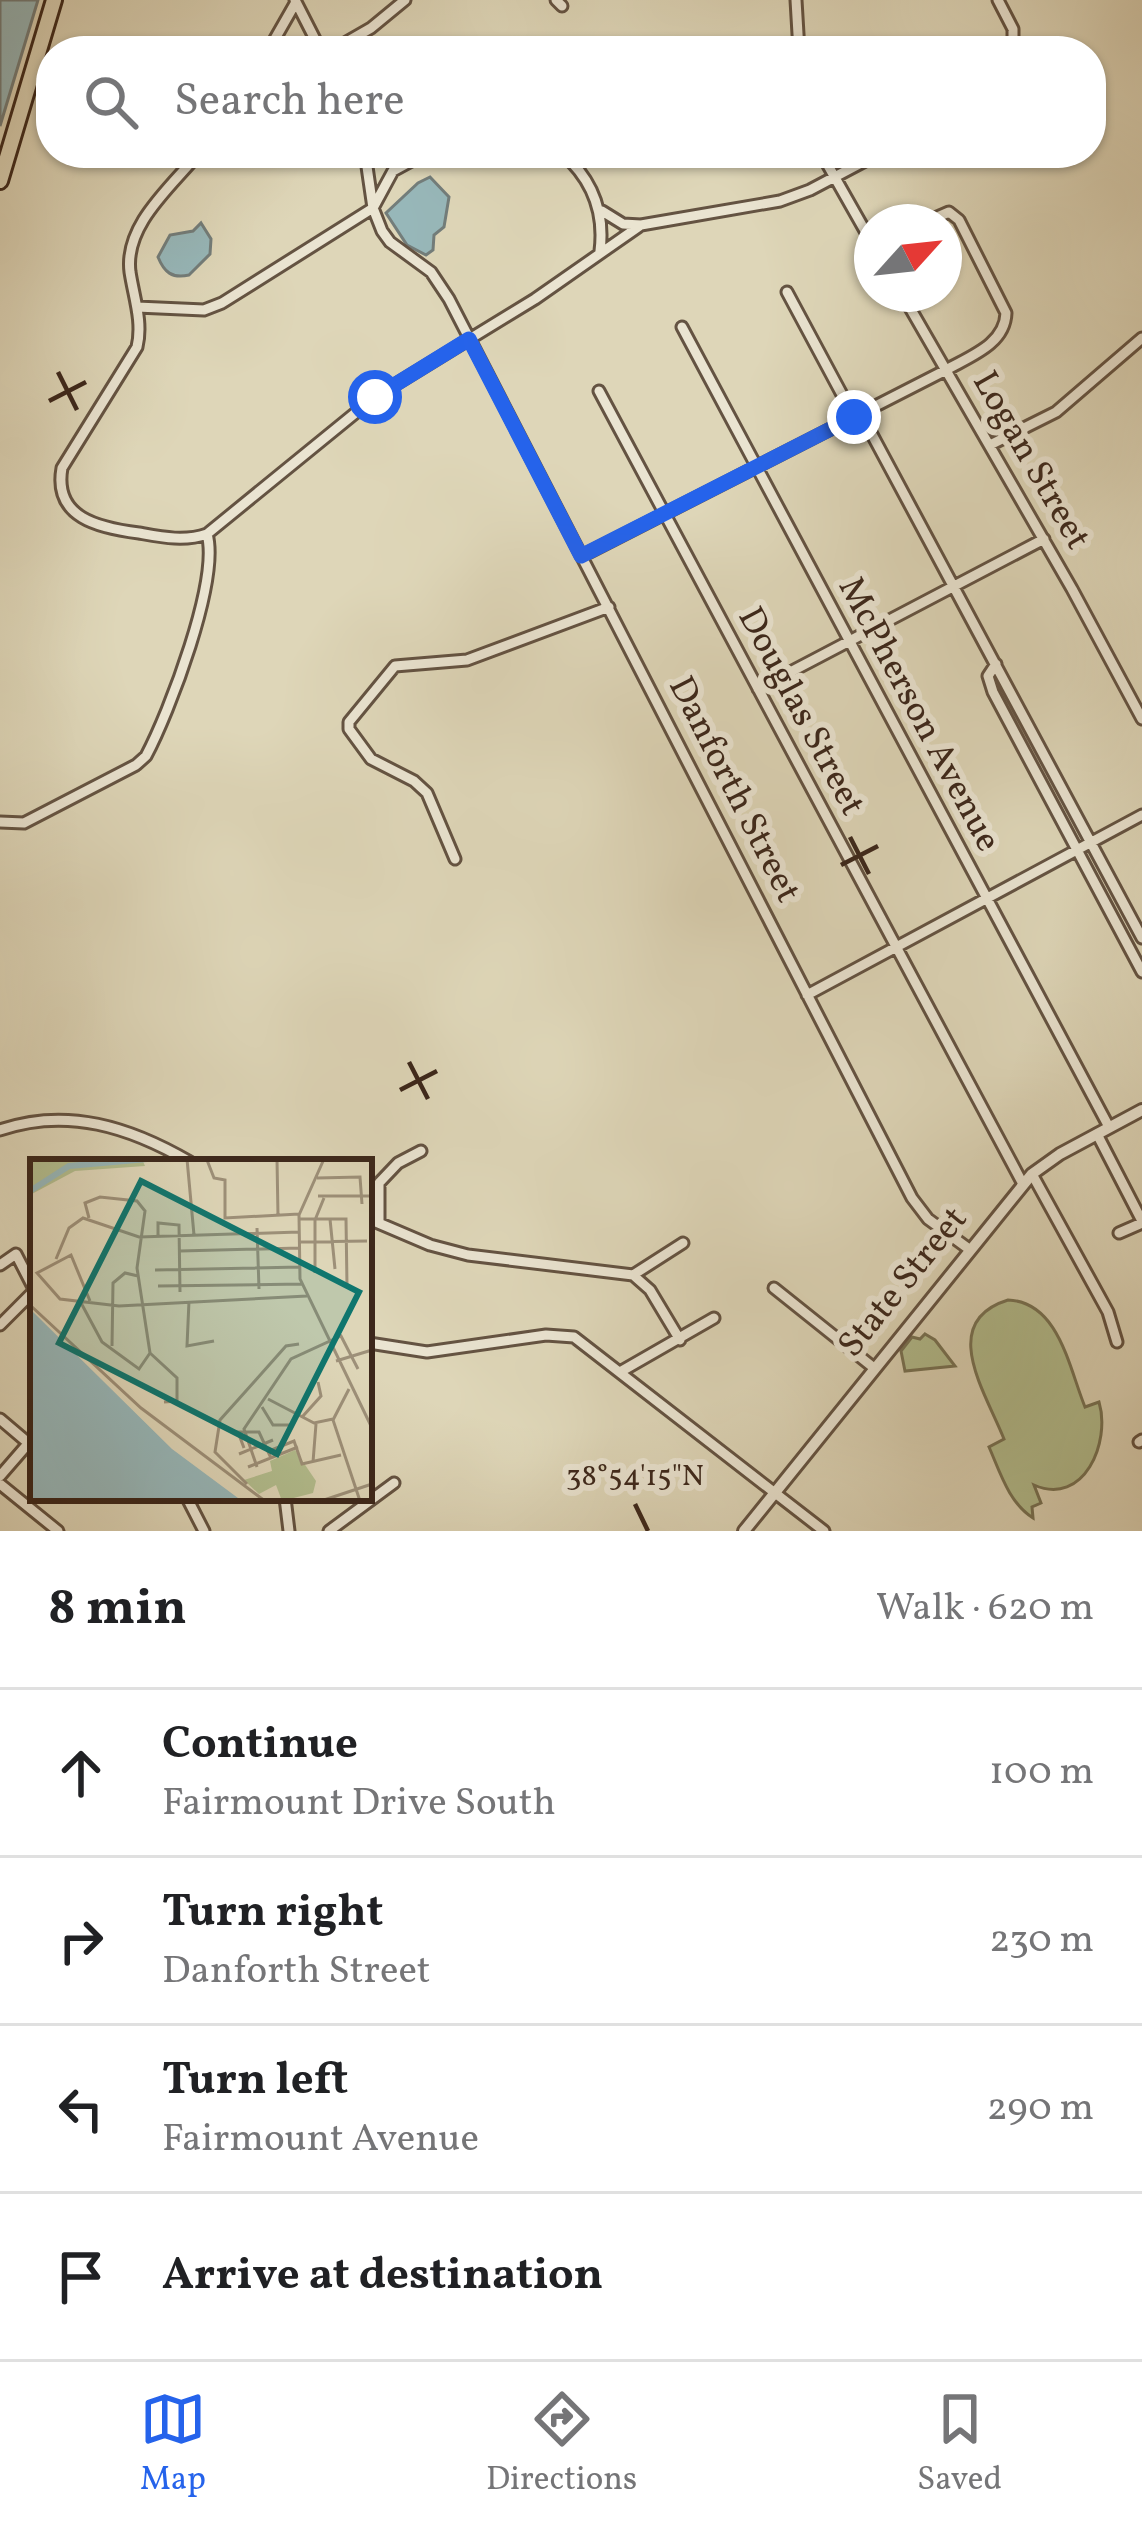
<!DOCTYPE html>
<meta charset="utf-8">
<style>
:root{--surface:#fff;--page:#f2f2f2;--text:#202124;--muted:#757577;--line:#e0e0e0;--accent:#2563eb}
body{margin:0;font-family:Vollkorn,serif;background:var(--page);color:var(--text)}
.compass{position:absolute;left:854px;top:204px;width:108px;height:108px;border-radius:50%;background:var(--surface);box-shadow:0 3px 9px #0004;rotate:63deg}
.stop{position:absolute;width:36px;height:36px;margin:-27px;border:9px solid #2563eb;border-radius:50%;background:#fff}
.stop.end{background:#2563eb;border-color:#fff;box-shadow:0 3px 12px #0008}
.list{margin:0;padding:0;list-style:none}
h2{display:flex;justify-content:space-between;align-items:center;height:156px;margin:0;padding:0 48px;font-size:51px}
h2 small{font-size:39px;font-weight:400;color:var(--muted)}
.list li{display:grid;grid-template-columns:78px 1fr auto;gap:36px;align-items:center;box-sizing:border-box;height:168px;padding:0 48px;border-top:3px solid var(--line)}
.list b{display:block;font-size:45px;white-space:nowrap}
.list p{margin:0;font-size:39px;white-space:nowrap;color:var(--muted)}
.list em{font-size:39px;font-style:normal;color:var(--muted)}
.icon{flex:none;width:66px;height:66px;fill:none;stroke:currentColor;stroke-width:2;stroke-linecap:round;stroke-linejoin:round}
.map{position:relative;flex:none;width:1142px;height:1531px;overflow:hidden}
.search{position:absolute;background:var(--surface);box-shadow:0 3px 9px #0004;left:36px;right:36px;top:36px;height:132px;display:flex;align-items:center;gap:30px;box-sizing:border-box;padding:0 42px;border-radius:48px;color:var(--muted);font-size:45px}
.sheet{height:828px;background:var(--surface)}
nav{display:flex;justify-content:space-around;align-items:center;box-sizing:border-box;height:168px;border-top:3px solid var(--line);background:var(--surface);font-size:33px;color:var(--muted)}
nav a{display:grid;justify-items:center;gap:6px}
nav .on{color:var(--accent)}
.map>svg:first-child{display:block}
</style>
<div class="map">
<svg width="1142" height="1531" viewBox="0 0 1142 1531">
<rect width="100%" height="100%" fill="#ded6b8"/>
<filter id="stains"><feTurbulence type="fractalNoise" baseFrequency=".00167" numOctaves="4"/><feColorMatrix values="0 0 0 0 .2 0 0 0 0 .09 0 0 0 0 .02 0 0 0 .5 -.17"/></filter>
<radialGradient id="worn" r=".72"><stop offset=".6" stop-color="#630" stop-opacity="0"/><stop offset="1" stop-color="#630" stop-opacity=".3"/></radialGradient>
<path fill="#b2bd8e" stroke="#777254" stroke-width="3" d="M 1008,1300 C 1059,1302 1069,1368 1085,1407 L 1099,1402 C 1111,1442 1084,1507 1034,1485 L 1041,1503 L 1032,1507 L 1033,1518 C 1009,1503 1000,1472 989,1447 L 1004,1439 C 986,1393 937,1322 1008,1300 Z
M 925,1334 L 935,1340 L 955,1366 L 905,1371 L 901,1351 L 912,1337 L 920,1339 Z"/>
<path fill="#97b7b9" stroke="#737d7a" stroke-width="3" d="M 0,0 L 38,0 L 0,126 Z
M 430,177 L 449,197 L 444,227 L 434,235 L 433,250 L 426,255 L 407,245 L 386,213 L 418,183 Z
M 201,223 L 211,239 L 210,254 L 189,275 C 172,279 164,272 158,257 L 170,235 L 193,231 Z"/>
<g fill="none" stroke-linecap="round" stroke-linejoin="round">
<defs>
<path id="minor" d="M 295,0 L 321,51
M 556,0 L 562,6
M 796,0 L 799,51
M 998,0 L 1013,29 L 1013,51
M 268,51 L 296,2
M 331,51 L 371,28 L 405,0
M 199,153 C 171,187 124,225 130,272 C 134,298 143,322 137,347 L 62,468 C 53,518 99,528 139,533 C 161,537 184,542 207,534 L 375,397 L 535,299 L 641,225 L 780,201 L 810,190 L 880,153
M 365,153 L 373,208 L 382,231 L 390,242 L 431,272 L 449,299 L 912,1198 L 928,1219 L 969,1249
M 562,153 C 592,179 605,211 600,251
M 821,153 L 872,243
M 602,211 L 623,224 L 641,225
M 787,292 L 854,417
M 902,294 L 1072,589 L 1142,719
M 137,307 L 204,310 L 222,303 L 373,208 L 393,171 L 426,153
M 682,327 L 1109,1127
M 599,391 L 1023,1184
M 861,414 L 1142,938
M 990,445 L 1056,412 L 1142,338
M 582,556 L 946,370 C 971,356 1005,344 1006,313 L 959,220 L 949,212 L 926,222
M 996,664 L 988,676 L 993,692 L 1142,972
M 758,689 L 1044,539
M 0,822 L 24,823 L 136,765 L 146,756 C 169,713 220,580 207,534
M 455,859 L 427,793 L 414,781 L 371,759 L 349,729 L 349,722 L 395,666 L 467,660 L 609,607
M 807,995 L 1142,815
M 0,1130 C 67,1107 130,1127 190,1162
M 1097,1134 L 1142,1221
M 1032,1174 L 1108,1312 L 1117,1342
M 369,1219 L 430,1245 L 468,1255 L 633,1275 L 650,1290 L 680,1340
M 379,1223 L 379,1183 L 398,1163 L 421,1151
M 1119,1233 L 1142,1223
M 0,1265 L 16,1254 L 33,1287
M 633,1275 L 683,1243
M 774,1288 L 874,1368
M 0,1325 L 33,1292
M 369,1343 L 427,1352 L 546,1335 L 574,1337 L 824,1531
M 620,1372 L 714,1318
M 0,1419 L 33,1447
M 1139,1442 L 1142,1440
M 0,1476 L 33,1438
M 0,1484 L 58,1531
M 187,1498 L 204,1531
M 285,1498 L 289,1531
M 329,1531 L 394,1483"/>
<path id="tertiary" d="M 744,1531 L 1032,1174 L 1060,1154 L 1142,1110"/>
<path id="primary" d="M 0,181 L 54,0"/>
</defs>
<use href="#minor" stroke="#645342" stroke-width="15"/>
<use href="#tertiary" stroke="#645342" stroke-width="16"/>
<use href="#primary" stroke="#3c271b" stroke-width="20"/>
<use href="#minor" stroke="#eae4d1" stroke-width="9"/>
<use href="#tertiary" stroke="#eae4d1" stroke-width="10"/>
<use href="#primary" stroke="#ded6b8" stroke-width="14"/>
</g>
<g fill="none" stroke-linecap="round" stroke-linejoin="round">
<path stroke="#2563eb" stroke-width="15" d="M 375,397 L 469,339 L 581,556 L 854,417"/>
</g>
<path fill="none" stroke="#3c271b" stroke-width="4.5" d="M 58,372 L 77,410M 49,401 L 86,382M 850,837 L 869,874M 841,865 L 878,846M 409,1062 L 428,1099M 400,1090 L 437,1071M 635,1504 L 648,1531"/>
<g text-anchor="middle" dominant-baseline="central" stroke-width="12" stroke-linejoin="round" paint-order="stroke">
<g font-size="36" fill="#3c271b" stroke="#eae4d1">
<text transform="translate(1030 461) rotate(60)">Logan Street</text>
<text transform="translate(800 712) rotate(62)">Douglas Street</text>
<text transform="translate(918 715) rotate(62)">McPherson Avenue</text>
<text transform="translate(733 790) rotate(63)">Danforth Street</text>
<text transform="translate(904 1283) rotate(-51)">State Street</text>
</g>
</g>
<g transform="translate(30 1159)">
<rect width="342" height="342" fill="#ded6b8"/>
<path d="M 0,0 L 112,0 L 115,7 L 45,12 L 0,36 ZM 265,291 L 286,322 L 283,334 L 252,342 L 246,326 L 229,335 L 214,321 L 242,312 L 240,302 Z" fill="#b2bd8e"/>
<path d="M 0,150 L 142,290 L 212,342 L 0,342 Z" fill="#97b7b9"/>
<path fill="none" stroke="#97b7b9" stroke-width="6" d="M 0,32 L 39,7 L 117,0"/>
<path fill="none" stroke="#9d9079" stroke-width="3" d="M 157,0 L 164,76M 247,0 L 248,57M 294,0 L 269,56 L 270,120 L 342,269M 177,1 L 184,19 L 195,21 L 195,59 L 269,55M 287,19 L 330,18 L 332,45M 288,37 L 342,37M 269,60 L 316,60 L 317,127M 300,60 L 305,110M 227,69 L 229,130M 128,78 L 128,64 L 149,66 L 150,133M 269,83 L 337,82M 150,92 L 269,89M 26,100 L 39,69 L 53,59 L 109,78 L 269,73M 125,111 L 270,108M 285,114 L 285,61 L 294,39M 128,127 L 272,125M 50,142 L 72,183 L 109,210 L 120,194 L 107,109 L 115,52 L 107,42 L 70,38 L 55,44 L 59,59M 60,142 L 41,96 L 7,114 L 30,140 L 89,147 L 277,137M 159,142 L 157,187 L 184,182M 0,146 L 111,249 L 235,342M 82,187 L 83,124 L 95,114 L 108,117M 120,194 L 147,219 L 147,242 L 134,243M 306,202 L 342,191M 319,230 L 303,261 L 330,342M 238,240 L 284,264 L 303,260M 232,248 L 243,266 L 261,266M 273,257 L 291,237 L 288,223M 214,289 L 208,273 L 229,273 L 241,299M 239,292 L 264,282 L 272,305 L 311,296M 209,295 L 243,281M 283,303 L 286,265M 218,308 L 268,288M 227,308 L 214,270 L 261,200 L 311,177 L 328,210M 217,325 L 185,293 L 190,261 L 256,187 L 269,185M 291,342 L 342,325"/>
<path fill="#0f766e" fill-opacity="0.15" stroke="#0f766e" stroke-width="6" d="M 111,22 L 329,133 L 247,295 L 29,184 Z"/>
<rect width="342" height="342" fill="none" stroke="#3c271b" stroke-width="6"/>
</g>
<g font-size="30" text-anchor="middle" fill="#3c271b" stroke="#eae4d1" stroke-width="12" stroke-linejoin="round" paint-order="stroke">
<text x="635" y="1485">38°54'15"N</text>
</g>
<rect width="100%" height="100%" filter="url(#stains)"/>
<rect width="100%" height="100%" fill="url(#worn)"/>
</svg>
<svg class="compass" viewBox="-18 -18 36 36"><path d="M0-13l5 13h-10z" fill="#e53935"/><path d="M0 13l5-13h-10z" fill="#757577"/></svg>
<div class="stop" style="left:375px;top:397px"></div>
<div class="stop end" style="left:854px;top:417px"></div>
<div class="search"><svg class="icon" aria-label="search" viewBox="0 0 24 24"><circle cx="10" cy="10" r="6"/><path d="M15 15l6 6"/></svg>Search here</div>
</div>
<section class="sheet">
<h2>8 min<small>Walk · 620 m</small></h2>
<ul class="list">
<li><svg class="icon" aria-label="ahead" viewBox="0 0 24 24"><path d="M12 20V5M6 11l6-6 6 6"/></svg><div><b>Continue</b><p>Fairmount Drive South</p></div><em>100 m</em></li>
<li><svg class="icon" aria-label="right" viewBox="0 0 24 24"><path d="M7 20v-9h11M14 6l5 5-5 5"/></svg><div><b>Turn right</b><p>Danforth Street</p></div><em>230 m</em></li>
<li><svg class="icon" aria-label="left" viewBox="0 0 24 24"><path d="M17 20v-9H6M10 6l-5 5 5 5"/></svg><div><b>Turn left</b><p>Fairmount Avenue</p></div><em>290 m</em></li>
<li><svg class="icon" aria-label="arrive" viewBox="0 0 24 24"><path d="M6 21V4h12l-3 4 3 4H6"/></svg><div><b>Arrive at destination</b></div></li>
</ul>
</section>
<nav>
<a class="on"><svg class="icon" aria-label="map" viewBox="0 0 24 24"><path d="M3 6l6-2 6 2 6-2v14l-6 2-6-2-6 2zM9 4v14M15 6v14"/></svg>Map</a>
<a><svg class="icon" aria-label="directions" viewBox="0 0 24 24"><path d="M12 3l9 9-9 9-9-9zM9 14v-3h6M13 9l2 2-2 2"/></svg>Directions</a>
<a><svg class="icon" aria-label="saved" viewBox="0 0 24 24"><path d="M7 4h10v16l-5-4-5 4z"/></svg>Saved</a>
</nav>
